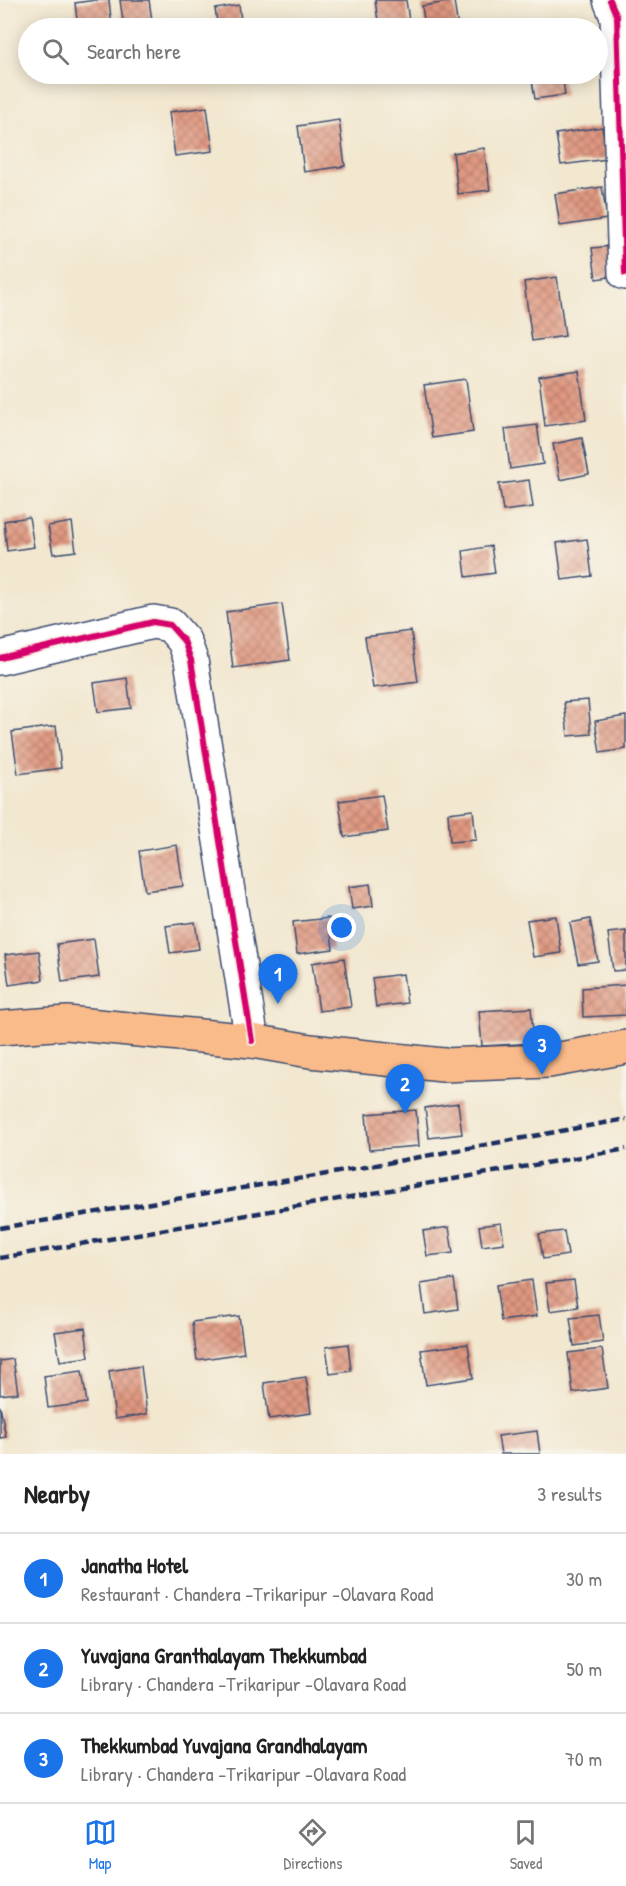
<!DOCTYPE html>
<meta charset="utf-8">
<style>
:root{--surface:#fff;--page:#f6f6f6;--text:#222;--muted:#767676;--line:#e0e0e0;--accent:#1a73e8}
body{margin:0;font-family:"Patrick Hand",sans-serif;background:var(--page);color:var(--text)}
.you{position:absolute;left:342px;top:928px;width:21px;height:21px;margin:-15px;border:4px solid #fff;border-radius:50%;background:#1a73e8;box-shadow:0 0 0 9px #1a73e833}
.badge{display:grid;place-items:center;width:39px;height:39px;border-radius:50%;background:var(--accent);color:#fff;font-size:20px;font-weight:700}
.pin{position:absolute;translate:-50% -50px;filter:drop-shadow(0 2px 3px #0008)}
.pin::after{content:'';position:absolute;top:32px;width:21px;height:18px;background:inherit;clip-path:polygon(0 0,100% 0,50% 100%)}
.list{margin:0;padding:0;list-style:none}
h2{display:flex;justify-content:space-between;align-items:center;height:78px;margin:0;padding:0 24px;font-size:26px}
h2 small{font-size:20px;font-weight:400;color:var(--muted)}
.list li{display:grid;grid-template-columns:39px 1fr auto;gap:18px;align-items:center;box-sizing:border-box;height:90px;padding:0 24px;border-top:2px solid var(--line)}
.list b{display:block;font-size:22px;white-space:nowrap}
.list p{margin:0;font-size:20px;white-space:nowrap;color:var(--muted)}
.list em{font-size:20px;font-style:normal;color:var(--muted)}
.icon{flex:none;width:33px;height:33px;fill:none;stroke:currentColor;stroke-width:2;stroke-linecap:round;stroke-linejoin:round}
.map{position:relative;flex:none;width:626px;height:1454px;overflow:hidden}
.search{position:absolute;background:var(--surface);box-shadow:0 3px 15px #0003;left:18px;right:18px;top:18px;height:66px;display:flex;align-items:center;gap:15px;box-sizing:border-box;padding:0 21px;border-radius:33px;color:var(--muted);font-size:22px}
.sheet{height:348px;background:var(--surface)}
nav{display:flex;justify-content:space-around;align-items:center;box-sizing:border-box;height:84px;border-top:2px solid var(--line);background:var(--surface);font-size:16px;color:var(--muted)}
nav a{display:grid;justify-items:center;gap:3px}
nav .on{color:var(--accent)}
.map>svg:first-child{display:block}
</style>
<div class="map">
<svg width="626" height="1454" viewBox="0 0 626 1454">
<defs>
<pattern id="building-cross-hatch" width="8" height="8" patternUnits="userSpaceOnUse" patternTransform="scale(1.5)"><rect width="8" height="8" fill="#e09880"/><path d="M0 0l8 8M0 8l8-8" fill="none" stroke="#b57c6c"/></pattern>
</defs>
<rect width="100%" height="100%" fill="#f7f3e8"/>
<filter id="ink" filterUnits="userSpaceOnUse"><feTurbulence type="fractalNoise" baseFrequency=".0167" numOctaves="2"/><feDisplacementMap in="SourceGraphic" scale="12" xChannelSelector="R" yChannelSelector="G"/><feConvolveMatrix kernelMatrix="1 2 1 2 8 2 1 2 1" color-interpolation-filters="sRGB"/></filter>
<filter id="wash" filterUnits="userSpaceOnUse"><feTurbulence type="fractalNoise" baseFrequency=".008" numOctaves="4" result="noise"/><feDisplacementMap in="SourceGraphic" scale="24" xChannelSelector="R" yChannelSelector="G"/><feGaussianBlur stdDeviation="1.35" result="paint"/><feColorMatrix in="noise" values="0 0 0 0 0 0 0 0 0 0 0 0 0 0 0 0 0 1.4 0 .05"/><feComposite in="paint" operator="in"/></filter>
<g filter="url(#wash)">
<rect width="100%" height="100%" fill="#f2e7cf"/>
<g id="blocks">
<path fill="url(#building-cross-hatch)" d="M 96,0 L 109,0 L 112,28 L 78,28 L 75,3 Z
M 120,0 L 149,0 L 153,28 L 124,28 Z
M 375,0 L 406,0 L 410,28 L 379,28 Z
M 454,1 L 458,28 L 425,28 L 422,6 Z
M 239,5 L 242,28 L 218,28 L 215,9 Z
M 545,21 L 546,28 L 532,28 L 531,23 Z
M 531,74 L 562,74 L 565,95 L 535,99 Z
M 207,107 L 213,151 L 175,156 L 169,112 Z
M 339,120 L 345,166 L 304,172 L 298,126 Z
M 602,127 L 607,159 L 561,165 L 556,134 Z
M 484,148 L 490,190 L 458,194 L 453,153 Z
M 602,187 L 607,219 L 560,226 L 555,194 Z
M 613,246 L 617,276 L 596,279 L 592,248 Z
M 557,277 L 565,336 L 532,341 L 524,282 Z
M 579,371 L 586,420 L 545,426 L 539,377 Z
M 466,379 L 473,432 L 432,438 L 424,385 Z
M 537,425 L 543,464 L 510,469 L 505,429 Z
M 582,438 L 589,474 L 560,480 L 553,444 Z
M 529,480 L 533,507 L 503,511 L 499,484 Z
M 29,517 L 34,547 L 7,551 L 4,521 Z
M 72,522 L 76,551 L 53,554 L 48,526 Z
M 587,539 L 592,576 L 562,580 L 557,543 Z
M 491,546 L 495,573 L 466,577 L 463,551 Z
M 282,604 L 290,660 L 233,668 L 226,612 Z
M 411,631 L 418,682 L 373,688 L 365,637 Z
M 127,678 L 131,708 L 98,712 L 94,683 Z
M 588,700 L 591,734 L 568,736 L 564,702 Z
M 626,716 L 626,749 L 600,753 L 595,721 Z
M 56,726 L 61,768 L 18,774 L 12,732 Z
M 382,795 L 388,831 L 344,837 L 339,801 Z
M 473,810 L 476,840 L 450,842 L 448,813 Z
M 177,845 L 183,886 L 145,891 L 139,851 Z
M 370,884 L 373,906 L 352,909 L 349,887 Z
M 556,916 L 561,953 L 533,957 L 527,920 Z
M 329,918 L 333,949 L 297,954 L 293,922 Z
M 590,919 L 598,961 L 578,964 L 570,923 Z
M 195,922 L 199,949 L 170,953 L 166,926 Z
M 626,931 L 626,970 L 613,971 L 608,933 Z
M 94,939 L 99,977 L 62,982 L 57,944 Z
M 39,951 L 43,980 L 9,985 L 5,955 Z
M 344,958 L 351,1007 L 319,1011 L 312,963 Z
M 403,974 L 407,1003 L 376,1007 L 372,978 Z
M 626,985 L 626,1015 L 583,1017 L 582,988 Z
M 531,1008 L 534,1043 L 482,1046 L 479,1011 Z
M 458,1103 L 462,1134 L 429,1138 L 425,1108 Z
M 416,1110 L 419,1146 L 369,1150 L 366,1114 Z
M 501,1223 L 504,1243 L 482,1246 L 479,1226 Z
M 449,1227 L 453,1253 L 427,1256 L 423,1231 Z
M 564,1231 L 568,1255 L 543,1259 L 539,1234 Z
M 454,1279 L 458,1309 L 425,1314 L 421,1284 Z
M 532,1280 L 537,1316 L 501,1321 L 496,1285 Z
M 574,1280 L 578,1307 L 550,1311 L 546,1283 Z
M 599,1315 L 603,1342 L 574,1346 L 570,1318 Z
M 239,1316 L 244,1353 L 197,1360 L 192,1322 Z
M 85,1328 L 89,1357 L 60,1361 L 55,1332 Z
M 348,1344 L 351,1371 L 330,1374 L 326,1347 Z
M 468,1344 L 473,1378 L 426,1385 L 421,1350 Z
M 602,1349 L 608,1388 L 573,1393 L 568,1353 Z
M 13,1359 L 18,1393 L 0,1395 L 0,1361 Z
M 141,1366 L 147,1414 L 115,1419 L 109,1371 Z
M 82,1371 L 87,1403 L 48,1408 L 44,1376 Z
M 306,1377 L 311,1413 L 269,1419 L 264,1383 Z
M 0,1406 L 6,1437 L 0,1438 Z
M 537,1431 L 540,1454 L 501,1454 L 498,1436 Z"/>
</g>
</g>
<g filter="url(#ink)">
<use href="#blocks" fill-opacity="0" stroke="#3b4b6f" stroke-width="1.5"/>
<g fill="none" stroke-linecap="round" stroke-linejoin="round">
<defs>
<path id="minor" d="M 610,0 L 617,17 L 625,273
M 0,658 L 153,622 L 170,625 L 184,641 L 191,660 L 252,1041"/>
<path id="major" d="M 0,1028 L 67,1023 L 252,1041 L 310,1051 L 443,1065 L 549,1061 L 626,1047"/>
</defs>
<use href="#minor" stroke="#3b4b6f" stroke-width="36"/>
<use href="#major" stroke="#3b4b6f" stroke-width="36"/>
<use href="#minor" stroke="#fff" stroke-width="33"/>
<use href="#major" stroke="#fabb8b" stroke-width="33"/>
<path stroke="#1b2f5e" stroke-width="4.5" stroke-dasharray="9 4.5" stroke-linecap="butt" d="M 0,1228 L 333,1173 L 626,1119
M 0,1258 L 626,1149"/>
<defs>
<path id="cycleway" d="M 610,0 L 617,17 L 625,273
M 0,658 L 153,622 L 170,625 L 184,641 L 191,660 L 252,1041"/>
</defs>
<use href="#cycleway" stroke="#f7f3e8" stroke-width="10"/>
<use href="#cycleway" stroke="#d6006c" stroke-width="6"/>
</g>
</g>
</svg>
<div class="you"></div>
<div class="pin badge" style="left:278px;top:1004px">1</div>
<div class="pin badge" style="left:405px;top:1114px">2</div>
<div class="pin badge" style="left:542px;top:1075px">3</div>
<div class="search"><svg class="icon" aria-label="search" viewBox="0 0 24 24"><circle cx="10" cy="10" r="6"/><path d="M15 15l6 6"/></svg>Search here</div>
</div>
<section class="sheet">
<h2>Nearby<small>3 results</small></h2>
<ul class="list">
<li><span class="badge">1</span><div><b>Janatha Hotel</b><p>Restaurant · Chandera -Trikaripur -Olavara Road</p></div><em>30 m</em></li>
<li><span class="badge">2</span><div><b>Yuvajana Granthalayam Thekkumbad</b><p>Library · Chandera -Trikaripur -Olavara Road</p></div><em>50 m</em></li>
<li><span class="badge">3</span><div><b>Thekkumbad Yuvajana Grandhalayam</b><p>Library · Chandera -Trikaripur -Olavara Road</p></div><em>70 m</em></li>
</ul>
</section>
<nav>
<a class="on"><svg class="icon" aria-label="map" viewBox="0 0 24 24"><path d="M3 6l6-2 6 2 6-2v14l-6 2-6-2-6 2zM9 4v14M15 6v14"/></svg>Map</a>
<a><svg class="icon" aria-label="directions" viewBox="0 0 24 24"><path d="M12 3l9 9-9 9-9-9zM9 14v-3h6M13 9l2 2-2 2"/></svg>Directions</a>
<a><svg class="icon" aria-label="saved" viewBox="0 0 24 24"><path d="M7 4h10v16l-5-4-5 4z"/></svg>Saved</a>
</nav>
